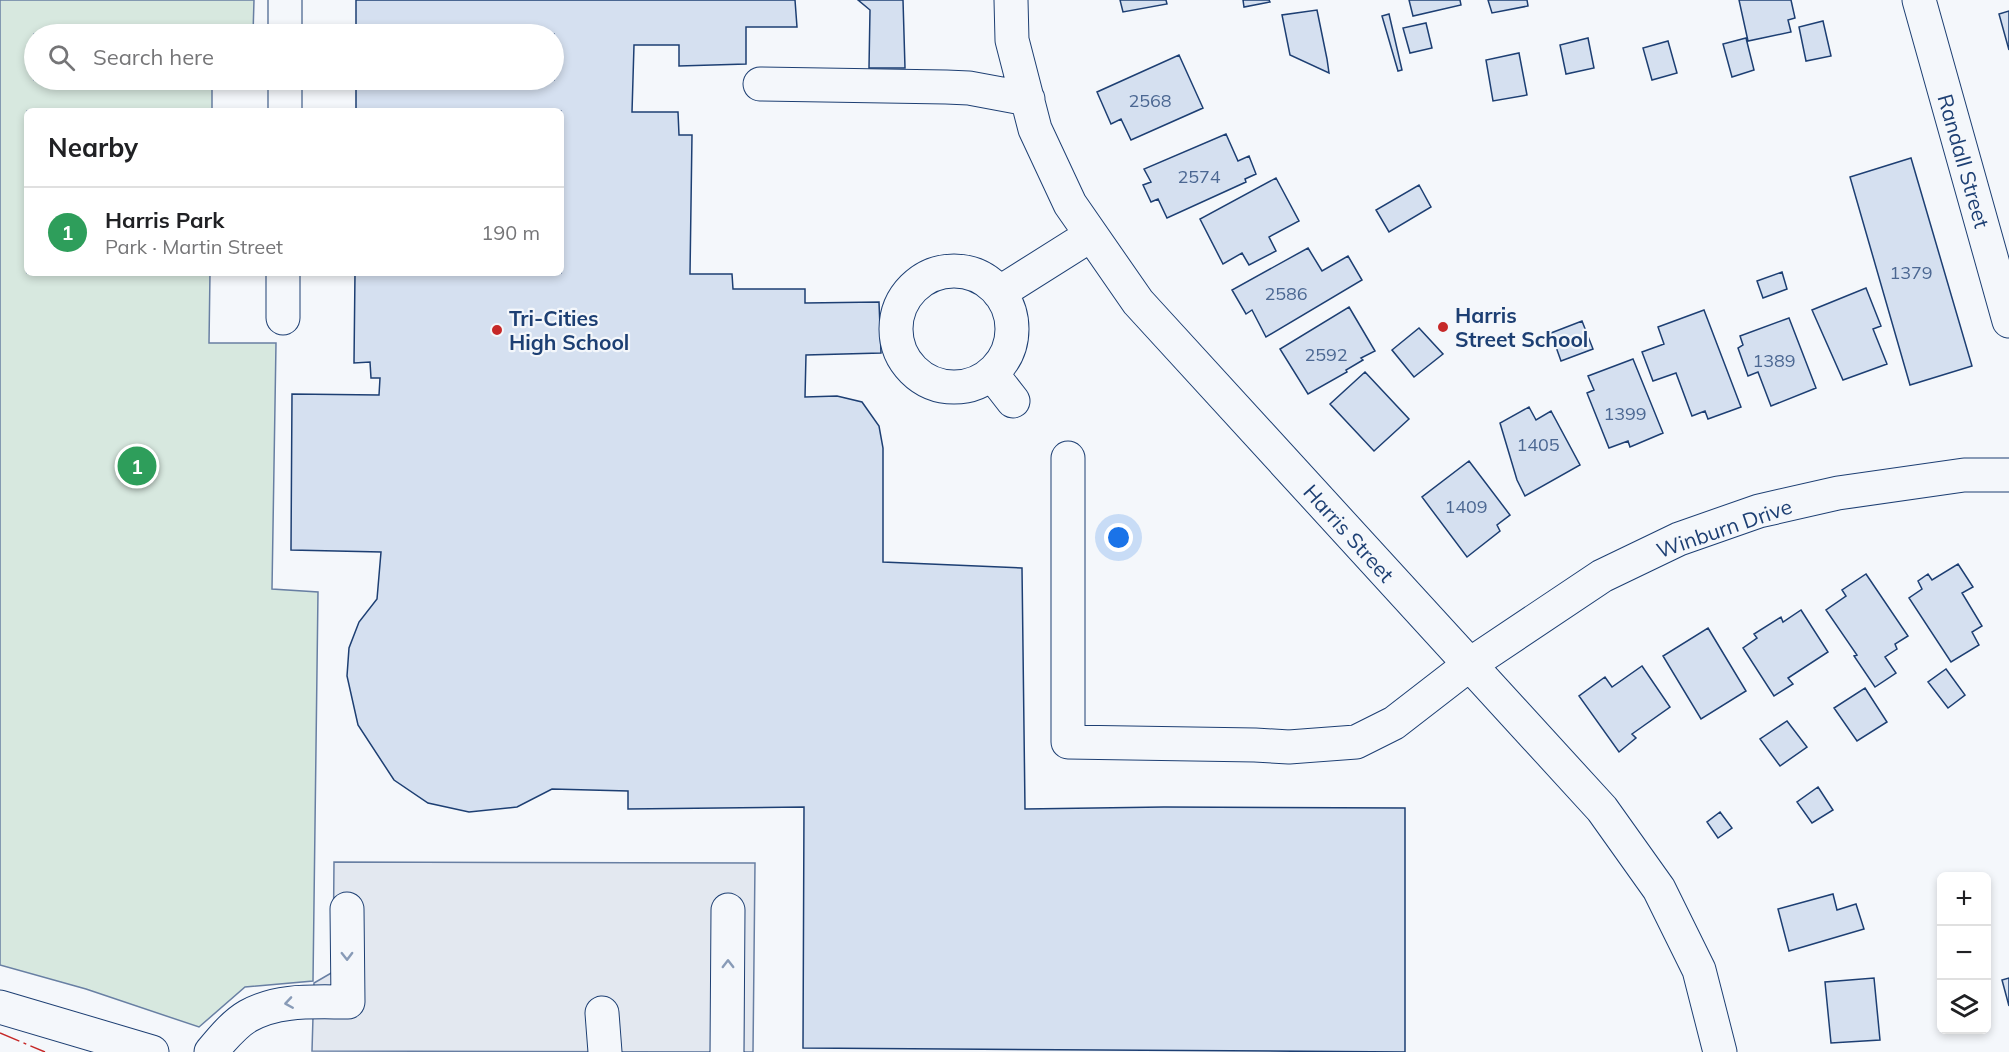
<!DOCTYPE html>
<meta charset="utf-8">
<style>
:root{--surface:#fff;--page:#f2f2f2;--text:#202124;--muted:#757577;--line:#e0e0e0;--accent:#c62828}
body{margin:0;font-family:Mulish,sans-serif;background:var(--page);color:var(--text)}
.controls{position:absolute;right:18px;bottom:18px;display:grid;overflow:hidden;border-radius:9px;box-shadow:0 3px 9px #0003}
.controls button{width:54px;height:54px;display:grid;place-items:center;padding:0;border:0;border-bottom:2px solid var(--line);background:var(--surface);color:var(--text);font:30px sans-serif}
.you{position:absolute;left:1119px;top:538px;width:21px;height:21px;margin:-15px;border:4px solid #fff;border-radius:50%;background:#1a73e8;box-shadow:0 0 0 9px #1a73e833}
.badge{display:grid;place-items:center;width:39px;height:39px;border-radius:50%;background:var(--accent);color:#fff;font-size:20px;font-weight:700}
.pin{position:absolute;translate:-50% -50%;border:3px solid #fff;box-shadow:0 2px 6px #0006}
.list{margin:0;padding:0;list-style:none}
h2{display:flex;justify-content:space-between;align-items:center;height:78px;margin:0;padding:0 24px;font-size:26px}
h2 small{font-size:20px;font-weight:400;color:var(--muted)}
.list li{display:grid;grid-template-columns:39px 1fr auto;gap:18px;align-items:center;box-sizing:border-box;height:90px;padding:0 24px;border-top:2px solid var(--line)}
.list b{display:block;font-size:22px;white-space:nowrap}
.list p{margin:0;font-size:20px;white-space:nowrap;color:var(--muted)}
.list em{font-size:20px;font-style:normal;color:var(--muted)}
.icon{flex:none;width:33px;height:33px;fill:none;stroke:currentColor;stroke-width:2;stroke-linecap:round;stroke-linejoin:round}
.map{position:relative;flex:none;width:2009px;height:1052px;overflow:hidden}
.search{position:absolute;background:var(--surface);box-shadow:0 3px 9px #0003;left:24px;top:24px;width:540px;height:66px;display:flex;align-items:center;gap:15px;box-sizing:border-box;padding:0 21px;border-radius:33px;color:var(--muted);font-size:22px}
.panel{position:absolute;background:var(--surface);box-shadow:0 3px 9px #0003;left:24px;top:108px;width:540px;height:168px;border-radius:9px}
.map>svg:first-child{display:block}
</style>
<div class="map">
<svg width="2009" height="1052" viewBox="0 0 2009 1052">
<rect width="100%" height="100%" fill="#f4f7fb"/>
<path fill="#d7e8df" stroke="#687fa3" stroke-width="1.5" d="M 0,0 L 254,0 L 253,34 L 34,34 L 34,80 L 253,80 L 253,81 L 212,80 L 212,111 L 27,111 L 27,273 L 210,273 L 209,343 L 276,343 L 272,589 L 318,592 L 313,981 L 245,987 L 199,1027 L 86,989 L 0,965 Z"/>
<path fill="#e3e8f0" stroke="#687fa3" stroke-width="1.5" d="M 334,862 L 755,863 L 753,1052 L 312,1051 L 314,983 L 333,972 Z"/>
<path fill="#d5e0f0" stroke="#1d3f73" stroke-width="1.5" d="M 356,0 L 795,0 L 797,27 L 746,27 L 746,64 L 679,66 L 679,45 L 634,45 L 632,112 L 678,112 L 679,135 L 692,135 L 690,274 L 732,274 L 733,289 L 805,289 L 805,303 L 879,302 L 881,353 L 806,355 L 805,397 L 837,396 L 862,402 L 879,426 L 883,448 L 883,562 L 1022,568 L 1025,809 L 1164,807 L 1405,808 L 1405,1052 L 803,1048 L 804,807 L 628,809 L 628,791 L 552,789 L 517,807 L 469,812 L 428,803 L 394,780 L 358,725 L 347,676 L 349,648 L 359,622 L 377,599 L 381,552 L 291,550 L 292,394 L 379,395 L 380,378 L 371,378 L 370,362 L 354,363 L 355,273 L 561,273 L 561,111 L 356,111 L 356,80 L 554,80 L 554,34 L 356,34 Z
M 858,0 L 903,0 L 905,68 L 869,68 L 870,10 Z
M 1120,0 L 1166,0 L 1167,4 L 1123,12 Z
M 1243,0 L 1269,0 L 1270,2 L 1244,7 Z
M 1409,0 L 1460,0 L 1461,5 L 1413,16 Z
M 1488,0 L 1527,0 L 1528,6 L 1492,13 Z
M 1739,0 L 1791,0 L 1795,18 L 1788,20 L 1791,32 L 1748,41 Z
M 1317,10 L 1327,59 L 1329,73 L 1290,55 L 1282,15 Z
M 2009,11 L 2009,50 L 1999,14 Z
M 1389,14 L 1402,70 L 1398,71 L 1382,16 Z
M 1823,21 L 1831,56 L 1806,61 L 1799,27 Z
M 1426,23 L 1432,48 L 1410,53 L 1403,28 Z
M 1588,38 L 1594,68 L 1566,74 L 1560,45 Z
M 1746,38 L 1754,70 L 1732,77 L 1723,44 Z
M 1668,41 L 1677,73 L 1652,80 L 1643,48 Z
M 1519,53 L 1527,95 L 1493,101 L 1486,60 Z
M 1179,55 L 1203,108 L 1131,140 L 1121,119 L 1111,124 L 1097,92 Z
M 1226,134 L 1238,161 L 1249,156 L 1256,174 L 1245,179 L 1246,182 L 1167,218 L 1158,199 L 1151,202 L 1143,185 L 1151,182 L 1144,169 Z
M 1911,158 L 1972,366 L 1910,385 L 1850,177 Z
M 1276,178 L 1299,221 L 1269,237 L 1276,251 L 1249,265 L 1242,253 L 1223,264 L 1200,219 Z
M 1419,185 L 1431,207 L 1389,232 L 1376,210 Z
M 1308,248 L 1322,271 L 1348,256 L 1362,280 L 1266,337 L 1252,310 L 1246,314 L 1232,290 Z
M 1782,272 L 1787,289 L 1763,298 L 1757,281 Z
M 1866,288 L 1881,326 L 1873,329 L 1887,364 L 1843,380 L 1812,310 Z
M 1349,307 L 1375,351 L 1361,358 L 1363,360 L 1346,370 L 1347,372 L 1308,394 L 1280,349 Z
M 1704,310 L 1741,407 L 1708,419 L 1705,411 L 1692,416 L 1676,373 L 1653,381 L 1642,352 L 1664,344 L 1658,327 Z
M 1789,318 L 1816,388 L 1771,406 L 1758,372 L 1748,376 L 1738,348 L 1743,345 L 1740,336 Z
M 1582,321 L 1593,349 L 1561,361 L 1551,333 Z
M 1419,328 L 1443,354 L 1414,377 L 1392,350 Z
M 1633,359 L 1663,433 L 1630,447 L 1628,441 L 1609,448 L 1587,393 L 1594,390 L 1588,376 Z
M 1365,372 L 1409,419 L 1374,451 L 1330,404 Z
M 1529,407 L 1536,420 L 1551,411 L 1580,465 L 1525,496 L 1517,480 L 1500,423 Z
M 1469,461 L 1510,515 L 1497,525 L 1500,531 L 1467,557 L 1422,497 Z
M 1958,564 L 1973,587 L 1962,593 L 1982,626 L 1972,632 L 1979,645 L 1951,662 L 1909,598 L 1922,589 L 1918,581 L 1928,574 L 1932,580 Z
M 1866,574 L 1908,636 L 1895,644 L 1897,649 L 1885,657 L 1896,673 L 1875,687 L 1854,656 L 1857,655 L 1826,610 L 1846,596 L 1842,590 Z
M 1801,610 L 1828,652 L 1788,678 L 1793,684 L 1774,696 L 1743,648 L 1757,638 L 1754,634 L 1781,617 L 1783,622 Z
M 1708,628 L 1746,691 L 1701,719 L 1663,656 Z
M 1642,666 L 1670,707 L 1632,734 L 1636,738 L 1619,752 L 1579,696 L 1605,677 L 1612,687 Z
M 1946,669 L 1965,695 L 1948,708 L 1928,682 Z
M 1865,688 L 1887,722 L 1857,741 L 1834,708 Z
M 1787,721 L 1807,747 L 1780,766 L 1760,739 Z
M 1818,787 L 1833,810 L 1812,823 L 1797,802 Z
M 1720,812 L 1732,828 L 1718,838 L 1707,822 Z
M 1833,894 L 1837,910 L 1856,904 L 1864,929 L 1789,951 L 1778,909 Z
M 1874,978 L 1880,1040 L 1831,1043 L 1825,982 Z
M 2009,978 L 2009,1006 L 2002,980 Z"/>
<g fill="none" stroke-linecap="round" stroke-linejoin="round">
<defs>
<path id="minor" d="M 1011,0 L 1012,40 L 1035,129 L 1070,204 L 1138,302 L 1602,809 L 1659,889 L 1699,970 L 1720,1052
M 1919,0 L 2009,321
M 285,34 L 285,0
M 760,84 L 946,87 L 969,88 L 1028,99
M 285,111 L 285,80
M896 329a58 58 0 1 1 116 0a58 58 0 1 1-116 0Z
M 999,293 L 1091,235
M 283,318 L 283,273
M 992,374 L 1013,401
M 1068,458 L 1068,742 L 1255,745 L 1289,747 L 1356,742 L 1394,723 L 1469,665 L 1602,576 L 1679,539 L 1759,511 L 1838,493 L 1964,475 L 2009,475
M 0,1007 L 152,1052
M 602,1013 L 605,1052
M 211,1052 C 221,1040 234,1024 248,1016 C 278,999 313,1002 348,1002 L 347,909
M 727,1052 L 728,910"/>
</defs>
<use href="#minor" stroke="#1d3f73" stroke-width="35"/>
<use href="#minor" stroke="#f4f7fb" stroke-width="33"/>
<path stroke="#c62828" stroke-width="1.5" stroke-dasharray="21 4.5 3 4.5" stroke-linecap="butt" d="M 0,1033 L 45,1052"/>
</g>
<defs><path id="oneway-chevron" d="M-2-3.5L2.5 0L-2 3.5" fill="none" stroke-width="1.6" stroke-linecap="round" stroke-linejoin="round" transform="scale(1.5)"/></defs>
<g stroke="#889bb7">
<use href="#oneway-chevron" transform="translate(347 956) rotate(89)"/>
<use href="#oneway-chevron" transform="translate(728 964) rotate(-90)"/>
<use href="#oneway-chevron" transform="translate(289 1003) rotate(171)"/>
</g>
<g fill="#c62828" stroke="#f4f7fb" stroke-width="2">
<circle cx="1443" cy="327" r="6"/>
<circle cx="497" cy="330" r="6"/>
</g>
<g text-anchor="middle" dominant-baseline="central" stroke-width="4.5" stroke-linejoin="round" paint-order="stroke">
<g font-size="18" fill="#4b6792">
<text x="1150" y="100">2568</text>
<text x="1199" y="176">2574</text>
<text x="1911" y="272">1379</text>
<text x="1286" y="293">2586</text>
<text x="1326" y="354">2592</text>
<text x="1774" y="360">1389</text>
<text x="1625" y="413">1399</text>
<text x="1538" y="444">1405</text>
<text x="1466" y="506">1409</text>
</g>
<g font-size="21" fill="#1d3f73" stroke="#f4f7fb">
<text transform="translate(1964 161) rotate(74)">Randall Street</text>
<text transform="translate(1724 528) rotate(-19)">Winburn Drive</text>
<text transform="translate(1349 533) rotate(48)">Harris Street</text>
</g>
<g font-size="21" font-weight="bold" fill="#1d3f73" stroke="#f4f7fb" text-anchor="start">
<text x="1455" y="315">Harris<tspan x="1455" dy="24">Street School</tspan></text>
<text x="509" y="318">Tri-Cities<tspan x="509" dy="24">High School</tspan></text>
</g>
</g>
</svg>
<div class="controls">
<button>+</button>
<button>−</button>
<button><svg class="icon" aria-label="layers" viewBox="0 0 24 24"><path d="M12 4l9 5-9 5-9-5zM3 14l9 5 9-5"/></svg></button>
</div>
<div class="you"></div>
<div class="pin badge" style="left:137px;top:466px;background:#2e9e5b">1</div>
<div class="search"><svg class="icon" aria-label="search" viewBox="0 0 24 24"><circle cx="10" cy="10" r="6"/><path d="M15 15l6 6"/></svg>Search here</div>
<section class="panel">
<h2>Nearby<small></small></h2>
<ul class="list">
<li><span class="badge" style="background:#2e9e5b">1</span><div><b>Harris Park</b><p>Park · Martin Street</p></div><em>190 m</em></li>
</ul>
</section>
</div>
